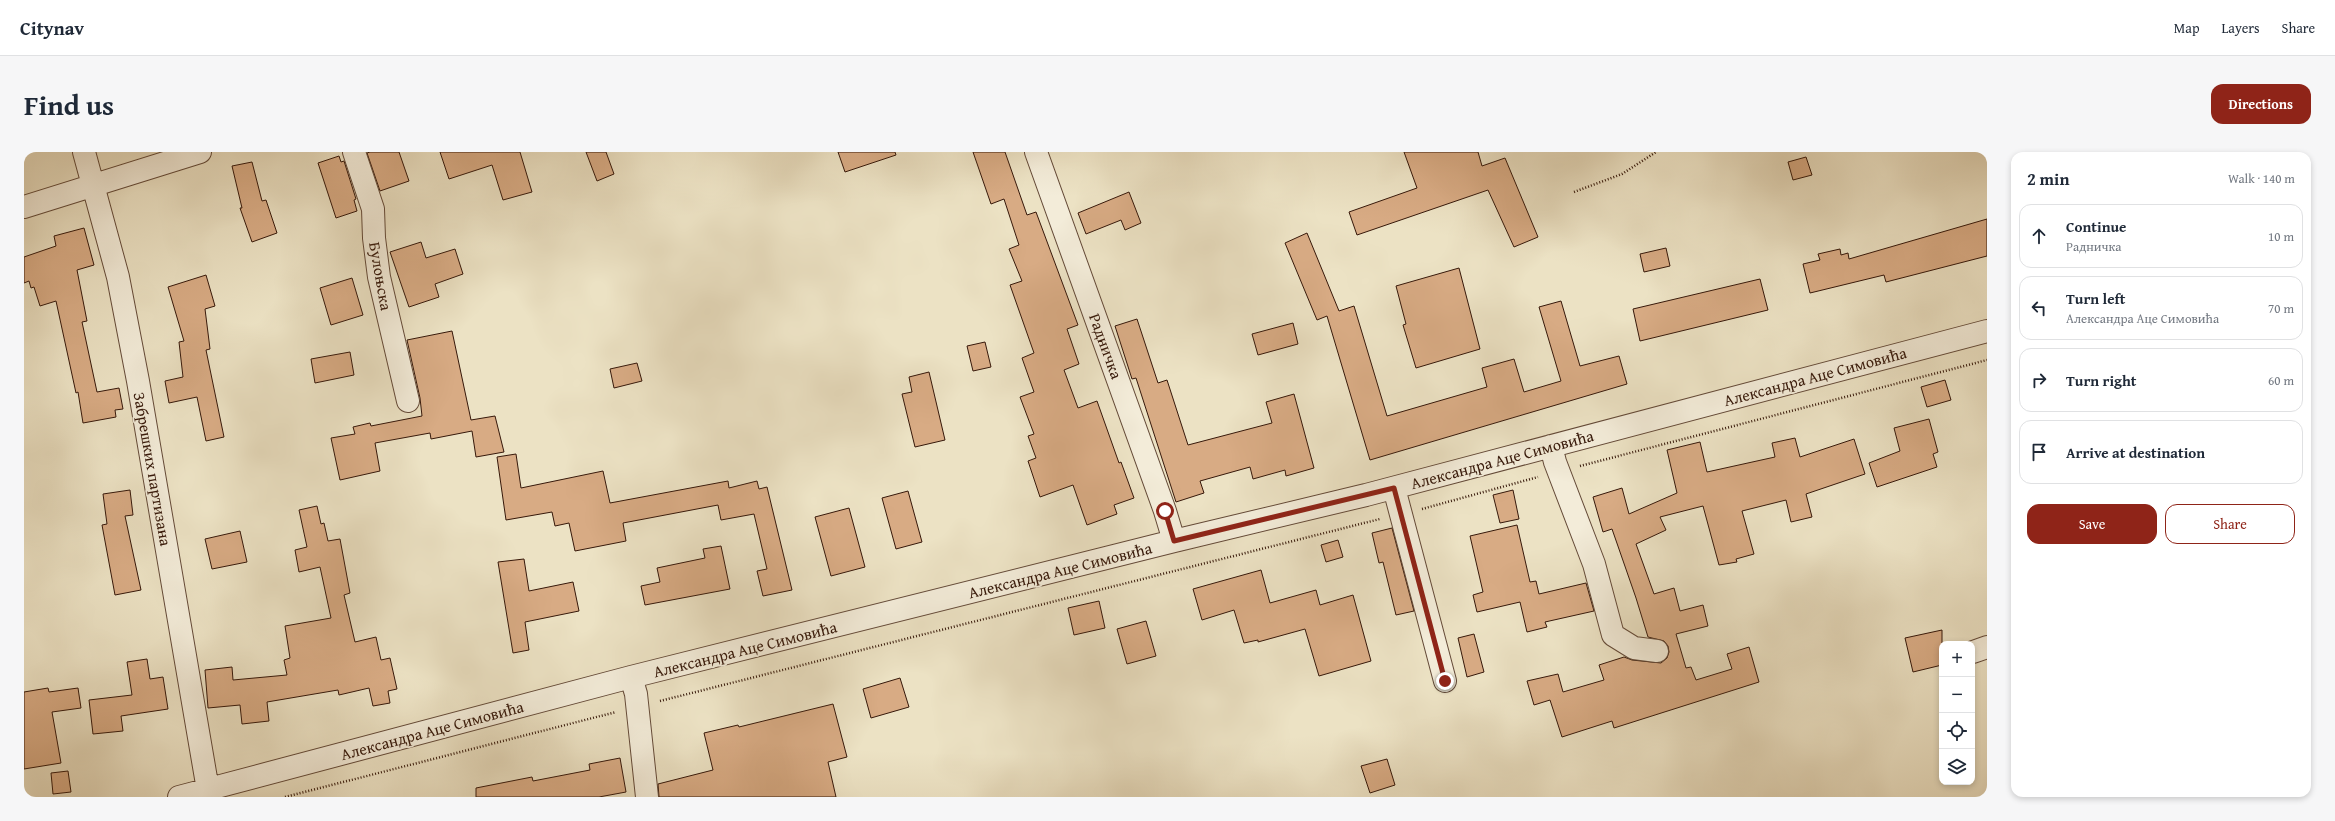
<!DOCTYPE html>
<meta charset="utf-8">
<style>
:root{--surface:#fff;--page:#f6f6f7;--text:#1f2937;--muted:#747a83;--line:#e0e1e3;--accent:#8f2418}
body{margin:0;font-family:"Gentium Book Plus",serif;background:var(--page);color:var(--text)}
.controls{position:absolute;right:12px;bottom:12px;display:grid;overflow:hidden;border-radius:8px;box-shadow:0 2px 6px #0003}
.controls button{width:36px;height:36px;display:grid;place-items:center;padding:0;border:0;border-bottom:1px solid var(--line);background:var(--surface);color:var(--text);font:20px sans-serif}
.stop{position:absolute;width:12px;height:12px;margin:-9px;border:3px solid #8f2418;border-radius:50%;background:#fff}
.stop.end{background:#8f2418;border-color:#fff;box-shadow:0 1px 4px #0008}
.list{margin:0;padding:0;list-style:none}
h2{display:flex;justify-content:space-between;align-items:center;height:52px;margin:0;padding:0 16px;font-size:17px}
h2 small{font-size:13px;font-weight:400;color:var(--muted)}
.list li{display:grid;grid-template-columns:26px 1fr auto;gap:12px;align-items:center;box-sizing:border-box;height:64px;margin:0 8px 8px;padding:0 8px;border:1px solid var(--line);border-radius:12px}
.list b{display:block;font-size:15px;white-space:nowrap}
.list p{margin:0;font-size:13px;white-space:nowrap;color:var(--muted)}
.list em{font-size:13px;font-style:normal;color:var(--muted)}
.actions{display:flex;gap:8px;padding:12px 16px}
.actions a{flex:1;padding:9px 0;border:1px solid var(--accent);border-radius:12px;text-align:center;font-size:14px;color:var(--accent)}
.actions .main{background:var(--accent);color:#fff}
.icon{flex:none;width:22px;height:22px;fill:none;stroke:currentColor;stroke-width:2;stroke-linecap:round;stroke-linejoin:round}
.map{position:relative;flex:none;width:1963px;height:645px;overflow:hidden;border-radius:12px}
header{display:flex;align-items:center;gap:24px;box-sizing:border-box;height:56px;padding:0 20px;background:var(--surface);border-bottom:1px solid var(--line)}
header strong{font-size:19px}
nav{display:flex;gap:22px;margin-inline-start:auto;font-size:14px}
.intro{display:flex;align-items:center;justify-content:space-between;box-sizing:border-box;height:96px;padding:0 24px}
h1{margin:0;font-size:28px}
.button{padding:10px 18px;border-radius:12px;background:var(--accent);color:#fff;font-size:14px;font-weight:700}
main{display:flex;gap:24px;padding:0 24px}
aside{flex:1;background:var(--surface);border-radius:12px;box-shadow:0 2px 6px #0003}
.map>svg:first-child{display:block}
</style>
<header>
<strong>Citynav</strong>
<nav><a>Map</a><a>Layers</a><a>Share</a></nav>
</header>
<div class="intro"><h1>Find us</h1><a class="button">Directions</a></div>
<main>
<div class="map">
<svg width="1963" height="645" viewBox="0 0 1963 645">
<rect width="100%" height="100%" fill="#ece2c4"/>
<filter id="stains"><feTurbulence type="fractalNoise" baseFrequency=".005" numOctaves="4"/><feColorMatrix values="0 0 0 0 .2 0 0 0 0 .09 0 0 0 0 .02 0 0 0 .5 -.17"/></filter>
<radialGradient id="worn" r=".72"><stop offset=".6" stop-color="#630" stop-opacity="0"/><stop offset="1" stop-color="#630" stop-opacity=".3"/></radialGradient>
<path fill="#d8ab84" stroke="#36180a" d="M 346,0 L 375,0 L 385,29 L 356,39 L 343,1 Z
M 416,0 L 496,0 L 508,40 L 479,48 L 468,13 L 425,27 Z
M 562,0 L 582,0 L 590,22 L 573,29 Z
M 814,0 L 871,0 L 872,3 L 821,20 Z
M 949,0 L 981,0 L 1003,63 L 1012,60 L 1054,173 L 1043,177 L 1055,212 L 1040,218 L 1054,256 L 1073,249 L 1095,311 L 1097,310 L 1110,346 L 1090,353 L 1093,362 L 1063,373 L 1049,333 L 1016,345 L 1004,309 L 1012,306 L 1004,284 L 1010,282 L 996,245 L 1010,240 L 998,206 L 1010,201 L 986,133 L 998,129 L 985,97 L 995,93 L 980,47 L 967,52 Z
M 1380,0 L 1454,0 L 1458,14 L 1481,6 L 1514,85 L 1490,95 L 1464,38 L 1333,83 L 1325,60 L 1393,36 Z
M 315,4 L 317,10 L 320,9 L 332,47 L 330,48 L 333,59 L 312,66 L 294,11 Z
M 1782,5 L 1788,23 L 1769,28 L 1764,10 Z
M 228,10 L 238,49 L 242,48 L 253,81 L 228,90 L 216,56 L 218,56 L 208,14 Z
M 1105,40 L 1117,71 L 1101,78 L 1097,68 L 1062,82 L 1054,61 Z
M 1963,67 L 1963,104 L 1862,130 L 1860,123 L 1786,141 L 1779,112 L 1796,108 L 1794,102 L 1816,97 L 1817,103 L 1824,101 L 1825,107 Z
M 60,76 L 70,113 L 53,118 L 63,169 L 58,170 L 73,240 L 95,236 L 99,257 L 91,258 L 92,265 L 59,271 L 54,240 L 52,241 L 32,149 L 16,154 L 10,135 L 7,136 L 5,129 L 0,131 L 0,105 L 32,94 L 30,84 Z
M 1283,81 L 1315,159 L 1330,154 L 1363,264 L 1463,235 L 1458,216 L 1490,207 L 1500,240 L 1537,229 L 1515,155 L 1537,149 L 1556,214 L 1595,204 L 1603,232 L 1346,308 L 1303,164 L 1293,168 L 1261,91 Z
M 397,90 L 402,106 L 431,97 L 439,122 L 411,132 L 415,145 L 385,155 L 366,100 Z
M 1642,96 L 1646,114 L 1620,120 L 1616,102 Z
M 1435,116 L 1456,197 L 1392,216 L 1379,173 L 1382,172 L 1372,134 Z
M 182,123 L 191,154 L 181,157 L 186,197 L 182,198 L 200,285 L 182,289 L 173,245 L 145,251 L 141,229 L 159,225 L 155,190 L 160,189 L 144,135 Z
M 328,126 L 339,163 L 307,173 L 296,136 Z
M 1736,127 L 1744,158 L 1616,189 L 1609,157 Z
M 1113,167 L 1134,231 L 1143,228 L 1164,293 L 1248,271 L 1242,250 L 1270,242 L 1290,316 L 1262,324 L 1261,318 L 1229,327 L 1226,315 L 1176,329 L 1180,341 L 1152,350 L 1112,226 L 1108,227 L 1091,174 Z
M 1269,171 L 1274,192 L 1234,203 L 1228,182 Z
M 428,179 L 447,268 L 471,264 L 480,300 L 452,305 L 448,279 L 407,287 L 406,281 L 351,291 L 356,319 L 316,328 L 307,286 L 331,282 L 329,275 L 346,271 L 347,274 L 398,264 L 396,246 L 383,188 Z
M 961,190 L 967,215 L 949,219 L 943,194 Z
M 326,200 L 330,223 L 291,231 L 287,207 Z
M 613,211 L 618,229 L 590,236 L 586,217 Z
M 905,220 L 921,288 L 891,295 L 878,242 L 888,240 L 885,225 Z
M 1921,228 L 1927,248 L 1903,255 L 1897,235 Z
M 1905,267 L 1914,300 L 1909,302 L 1913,315 L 1853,335 L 1845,311 L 1876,299 L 1870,276 Z
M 1771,286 L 1776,305 L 1830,287 L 1841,322 L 1782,342 L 1788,365 L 1767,370 L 1762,348 L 1718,359 L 1730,402 L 1712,407 L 1713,410 L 1695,413 L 1679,354 L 1636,365 L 1642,378 L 1612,392 L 1630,442 L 1650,436 L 1656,459 L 1679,453 L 1684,474 L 1652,482 L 1662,516 L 1667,515 L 1672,528 L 1708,517 L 1703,502 L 1725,495 L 1735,530 L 1590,576 L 1588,569 L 1538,585 L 1526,548 L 1510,553 L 1503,529 L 1534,522 L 1539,540 L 1580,528 L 1575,513 L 1600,505 L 1608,508 L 1637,511 L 1643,506 L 1645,500 L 1644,494 L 1640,489 L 1624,485 L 1612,446 L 1588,377 L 1579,380 L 1569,345 L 1598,336 L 1605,362 L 1653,341 L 1643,298 L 1676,290 L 1683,320 L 1751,305 L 1748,291 Z
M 492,302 L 497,336 L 579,319 L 586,351 L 704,329 L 705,336 L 733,329 L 735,337 L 743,335 L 768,438 L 739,444 L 733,419 L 743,417 L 730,362 L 697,368 L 694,353 L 599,371 L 602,389 L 551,399 L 545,371 L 531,374 L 528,360 L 482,368 L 473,305 Z
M 106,338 L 109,363 L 101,364 L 117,438 L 91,443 L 78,373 L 83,372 L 79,342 Z
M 1489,338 L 1495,367 L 1476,371 L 1469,343 Z
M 884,339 L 898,390 L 872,397 L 858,346 Z
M 293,354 L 297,372 L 300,371 L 304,389 L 316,387 L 326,441 L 320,443 L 331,490 L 352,485 L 357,508 L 366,506 L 373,537 L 364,539 L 366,551 L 349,554 L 345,536 L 315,543 L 314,538 L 243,550 L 245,569 L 218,572 L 216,553 L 184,556 L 181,518 L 208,515 L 209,528 L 263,523 L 260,508 L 266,506 L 261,474 L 307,466 L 296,415 L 275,420 L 271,398 L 283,395 L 275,358 Z
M 825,356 L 841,415 L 807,424 L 791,365 Z
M 1493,373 L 1506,430 L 1512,429 L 1515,442 L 1562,431 L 1570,459 L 1521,470 L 1523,475 L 1503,480 L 1496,450 L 1453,460 L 1449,443 L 1459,440 L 1446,384 Z
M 1368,376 L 1390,459 L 1372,463 L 1359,410 L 1355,411 L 1348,381 Z
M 216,379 L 223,410 L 188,417 L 181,387 Z
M 1314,388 L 1319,405 L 1302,410 L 1297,393 Z
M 697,394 L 706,437 L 621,453 L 617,434 L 636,430 L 633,416 L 681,406 L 679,397 Z
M 500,407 L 505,439 L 549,430 L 555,459 L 501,470 L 505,498 L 489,501 L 474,410 Z
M 1237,418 L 1246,451 L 1292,438 L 1296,453 L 1329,443 L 1347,509 L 1295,524 L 1281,477 L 1234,490 L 1234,488 L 1220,491 L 1210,458 L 1178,468 L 1169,437 Z
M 1075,449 L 1081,476 L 1050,483 L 1044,456 Z
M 1122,469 L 1132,504 L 1103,512 L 1093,477 Z
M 1918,478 L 1918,513 L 1889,520 L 1881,486 Z
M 1450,482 L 1460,520 L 1443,525 L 1434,486 Z
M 123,507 L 126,527 L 139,525 L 144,557 L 97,564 L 99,579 L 69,582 L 65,548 L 108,543 L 103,510 Z
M 876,526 L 885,555 L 847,566 L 839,537 Z
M 24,536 L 25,540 L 54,536 L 57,556 L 28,560 L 37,611 L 0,617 L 0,540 Z
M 809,552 L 823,605 L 804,610 L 812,645 L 635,645 L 634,632 L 689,618 L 680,581 L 714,573 L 715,575 Z
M 596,606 L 602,640 L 575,645 L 452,645 L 452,636 L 508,625 L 509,629 L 566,618 L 565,612 Z
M 1363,607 L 1371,633 L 1346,641 L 1337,614 Z
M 44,619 L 47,640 L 29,642 L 27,621 Z"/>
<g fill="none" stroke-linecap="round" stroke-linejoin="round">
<defs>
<path id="minor" d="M 60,0 L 94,125 L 114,229 L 184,638
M 330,0 L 349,57 L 350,86 L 355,125 L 384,249
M 1012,0 L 1141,359 L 1150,389
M 0,55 L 176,0
M 1527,294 L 1531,310 L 1570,412 L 1589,483 L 1610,496 L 1633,499
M 1370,336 L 1421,529
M 1949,500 L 1963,495
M 607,525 L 612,542 L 623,645
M 155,645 L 607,525 L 1150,389 L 1342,343 L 1963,179"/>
</defs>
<use href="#minor" stroke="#644a38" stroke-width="24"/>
<path stroke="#36180a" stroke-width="2.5" stroke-dasharray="1 2" stroke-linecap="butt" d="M 1550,40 L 1598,22 L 1632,0
M 1556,314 L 1963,208
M 1398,357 L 1514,325
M 636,549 L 1356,367
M 261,645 L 592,560"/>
<use href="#minor" stroke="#f3ecd9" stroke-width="22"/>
</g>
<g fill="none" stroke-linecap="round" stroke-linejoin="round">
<path stroke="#8f2418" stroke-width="5" d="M 1141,359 L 1150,389 L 1370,336 L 1421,529"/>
</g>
<g text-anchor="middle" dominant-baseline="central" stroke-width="3.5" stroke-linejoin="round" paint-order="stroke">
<g font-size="16" fill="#36180a" stroke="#f3ecd9">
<text transform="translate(357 124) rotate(80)">Булоњска</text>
<text transform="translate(1082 194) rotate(70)">Радничка</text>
<text transform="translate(1791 224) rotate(-15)">Александра Аце Симовића</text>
<text transform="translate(1478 307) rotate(-15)">Александра Аце Симовића</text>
<text transform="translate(129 317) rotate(80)">Забрешких партизана</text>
<text transform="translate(1036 418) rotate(-14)">Александра Аце Симовића</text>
<text transform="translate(721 497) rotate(-14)">Александра Аце Симовића</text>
<text transform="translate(408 578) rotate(-15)">Александра Аце Симовића</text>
</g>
</g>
<rect width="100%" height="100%" filter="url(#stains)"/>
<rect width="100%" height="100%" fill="url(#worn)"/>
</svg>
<div class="controls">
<button>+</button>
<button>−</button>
<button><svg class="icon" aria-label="locate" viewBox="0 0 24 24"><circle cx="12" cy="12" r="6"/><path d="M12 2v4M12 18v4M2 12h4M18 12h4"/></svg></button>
<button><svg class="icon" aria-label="layers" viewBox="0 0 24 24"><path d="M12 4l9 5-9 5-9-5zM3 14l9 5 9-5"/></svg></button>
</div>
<div class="stop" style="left:1141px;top:359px"></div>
<div class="stop end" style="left:1421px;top:529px"></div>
</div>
<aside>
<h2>2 min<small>Walk · 140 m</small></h2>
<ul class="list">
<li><svg class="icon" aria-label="ahead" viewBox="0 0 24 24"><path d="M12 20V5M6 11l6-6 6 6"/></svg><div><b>Continue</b><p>Радничка</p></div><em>10 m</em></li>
<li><svg class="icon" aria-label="left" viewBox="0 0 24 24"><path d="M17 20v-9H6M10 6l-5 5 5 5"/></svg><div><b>Turn left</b><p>Александра Аце Симовића</p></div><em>70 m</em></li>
<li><svg class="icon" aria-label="right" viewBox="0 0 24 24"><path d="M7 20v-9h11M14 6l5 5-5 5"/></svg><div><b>Turn right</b></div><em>60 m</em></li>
<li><svg class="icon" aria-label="arrive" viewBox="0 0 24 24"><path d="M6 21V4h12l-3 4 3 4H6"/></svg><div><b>Arrive at destination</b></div></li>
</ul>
<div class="actions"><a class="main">Save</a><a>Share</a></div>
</aside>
</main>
